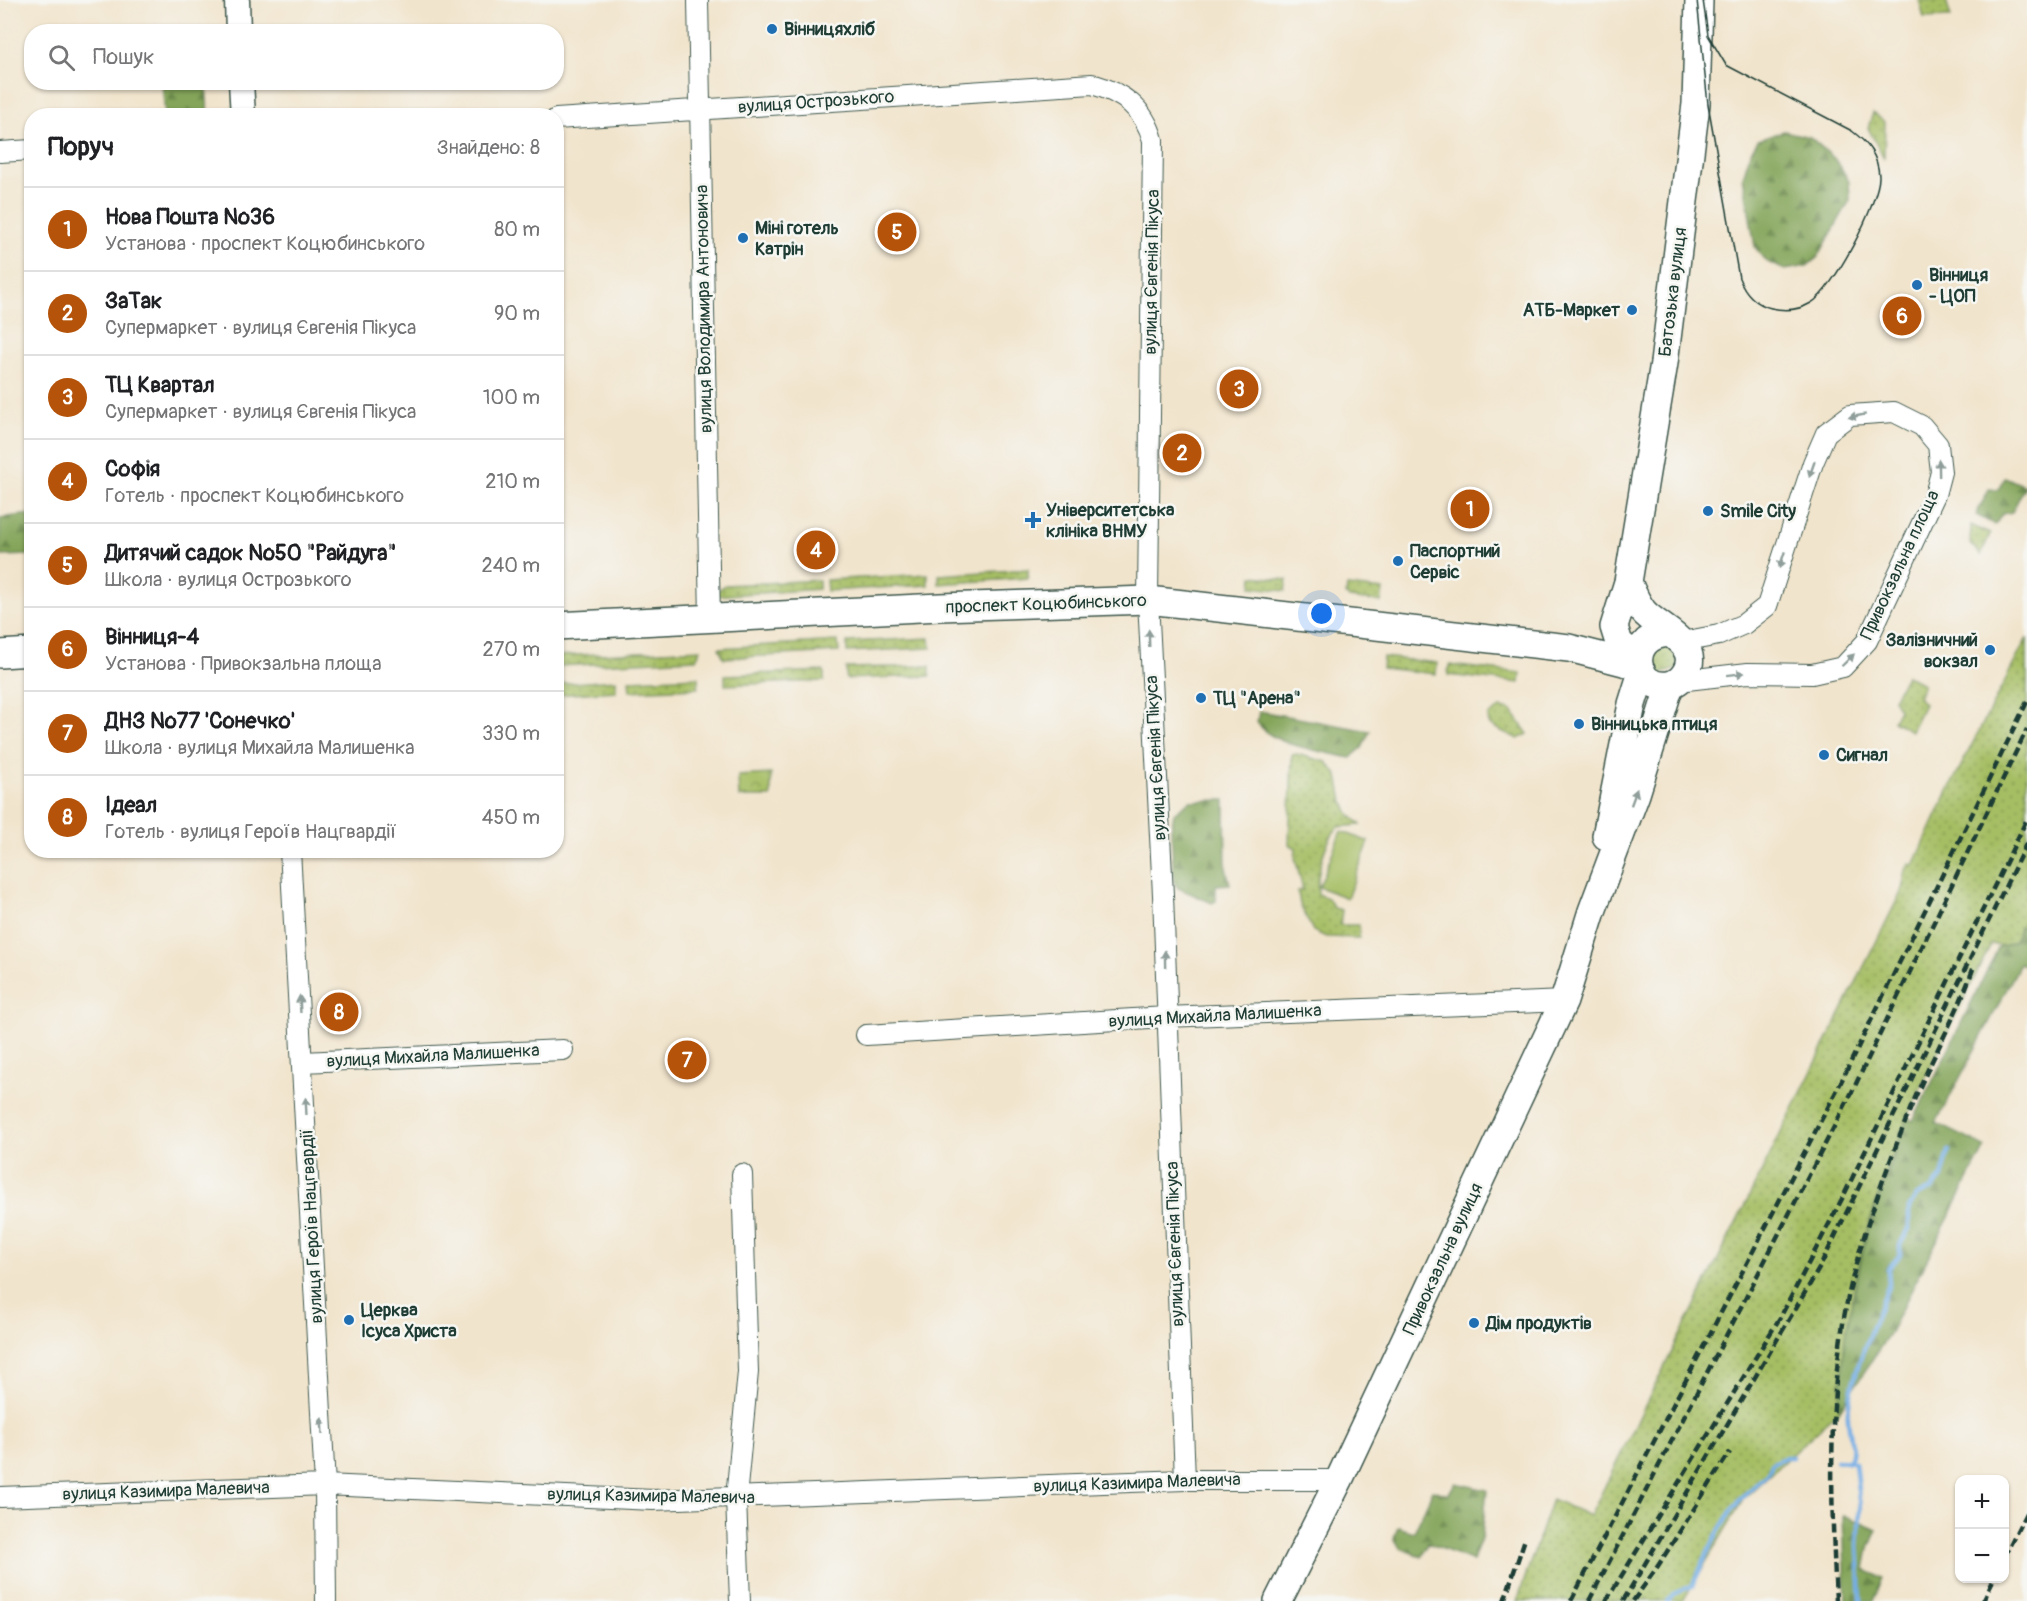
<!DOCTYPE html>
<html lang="uk">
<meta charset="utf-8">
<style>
:root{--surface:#fff;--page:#f2f2f2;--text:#202124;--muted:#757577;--line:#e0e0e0;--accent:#b45309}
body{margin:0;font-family:Pangolin,sans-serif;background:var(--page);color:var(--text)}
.controls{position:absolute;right:18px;bottom:18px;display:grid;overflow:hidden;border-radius:12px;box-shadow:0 2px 4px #0004}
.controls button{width:54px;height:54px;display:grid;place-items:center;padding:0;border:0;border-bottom:2px solid var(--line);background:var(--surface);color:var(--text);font:30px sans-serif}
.you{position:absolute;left:1322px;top:614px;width:21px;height:21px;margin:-15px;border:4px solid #fff;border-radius:50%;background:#1a73e8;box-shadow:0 0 0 9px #1a73e833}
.badge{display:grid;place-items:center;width:39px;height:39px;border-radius:50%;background:var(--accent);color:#fff;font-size:20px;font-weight:700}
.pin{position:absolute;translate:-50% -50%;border:3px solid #fff;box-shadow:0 2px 6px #0006}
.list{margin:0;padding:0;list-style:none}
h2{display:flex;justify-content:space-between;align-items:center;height:78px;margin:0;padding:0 24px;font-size:26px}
h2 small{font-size:20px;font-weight:400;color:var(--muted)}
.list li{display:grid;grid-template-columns:39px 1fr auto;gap:18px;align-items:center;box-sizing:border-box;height:84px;padding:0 24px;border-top:2px solid var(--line)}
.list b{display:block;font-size:22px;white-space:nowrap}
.list p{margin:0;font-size:20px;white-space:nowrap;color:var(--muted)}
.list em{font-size:20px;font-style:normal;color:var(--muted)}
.icon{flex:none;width:33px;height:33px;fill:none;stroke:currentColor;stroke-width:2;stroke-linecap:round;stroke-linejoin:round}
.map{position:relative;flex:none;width:2027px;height:1601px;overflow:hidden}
.search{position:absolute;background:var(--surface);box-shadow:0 2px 4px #0004;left:24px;top:24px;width:540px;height:66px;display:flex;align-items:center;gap:15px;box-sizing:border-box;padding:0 21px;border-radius:24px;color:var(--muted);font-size:22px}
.panel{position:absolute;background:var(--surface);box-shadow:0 2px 4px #0004;left:24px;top:108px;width:540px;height:750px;border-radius:24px}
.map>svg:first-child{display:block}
</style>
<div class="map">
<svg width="2027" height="1601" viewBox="0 0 2027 1601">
<defs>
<pattern id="grass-dots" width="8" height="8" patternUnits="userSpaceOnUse" patternTransform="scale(1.5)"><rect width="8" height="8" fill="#a6be64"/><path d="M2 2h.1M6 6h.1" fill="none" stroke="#879c53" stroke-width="1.8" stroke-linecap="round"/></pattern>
<pattern id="forest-firs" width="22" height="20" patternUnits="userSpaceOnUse" patternTransform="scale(1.5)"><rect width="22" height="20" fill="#84a55a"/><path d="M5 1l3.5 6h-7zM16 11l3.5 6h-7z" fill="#6b884b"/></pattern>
<pattern id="park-crowns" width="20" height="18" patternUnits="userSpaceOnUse" patternTransform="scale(1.5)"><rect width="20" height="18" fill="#a6be64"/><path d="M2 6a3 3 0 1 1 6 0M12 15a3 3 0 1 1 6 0" fill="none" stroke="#879c53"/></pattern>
</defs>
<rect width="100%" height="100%" fill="#f6f6f2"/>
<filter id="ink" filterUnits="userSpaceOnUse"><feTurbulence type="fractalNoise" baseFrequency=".0167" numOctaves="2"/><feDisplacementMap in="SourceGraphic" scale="12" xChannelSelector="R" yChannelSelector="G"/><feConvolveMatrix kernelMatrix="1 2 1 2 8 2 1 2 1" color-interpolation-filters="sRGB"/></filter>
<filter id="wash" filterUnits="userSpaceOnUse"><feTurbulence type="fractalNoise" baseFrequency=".008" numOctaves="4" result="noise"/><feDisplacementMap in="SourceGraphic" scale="24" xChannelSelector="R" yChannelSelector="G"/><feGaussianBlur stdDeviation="1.35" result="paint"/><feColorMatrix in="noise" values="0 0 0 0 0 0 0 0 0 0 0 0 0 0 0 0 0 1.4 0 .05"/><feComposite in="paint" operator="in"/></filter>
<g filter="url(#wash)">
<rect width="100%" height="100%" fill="#f1e4cc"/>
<path fill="url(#grass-dots)" stroke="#627e4c" stroke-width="1.5" d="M 1919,0 L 1946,0 L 1951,17 L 1924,18 Z
M 1873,113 L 1885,122 L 1884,159 L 1868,128 Z
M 1971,525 L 1990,534 L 1981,555 L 1970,543 Z
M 1028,569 L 1028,578 L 939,584 L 939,575 Z
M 928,574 L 928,585 L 827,591 L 826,580 Z
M 1253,576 L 1287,580 L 1285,591 L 1252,587 Z
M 819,580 L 819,589 L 715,596 L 717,591 L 725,585 Z
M 1347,586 L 1383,590 L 1381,602 L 1349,598 L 1346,594 Z
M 930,638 L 931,648 L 847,652 L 847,642 Z
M 2027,638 L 2027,939 L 2018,950 L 1991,944 C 1945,1038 1895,1130 1867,1232 C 1851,1290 1844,1351 1839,1411 L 1744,1498 L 1683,1601 L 1517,1601 L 1552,1499 L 1590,1516 L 1904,886 L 1904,874 L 1909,864 L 1914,865 L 1947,793 Z
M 838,641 L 839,652 L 724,658 L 719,648 Z
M 1673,645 L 1678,668 L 1658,675 L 1648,657 L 1650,651 Z
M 701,649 L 696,659 L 557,666 L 557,656 Z
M 1383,657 L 1437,663 L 1436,674 L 1382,668 Z
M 1449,665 L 1521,673 L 1520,683 L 1448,675 Z
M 930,666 L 930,676 L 846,679 L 846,668 Z
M 824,671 L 824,681 L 725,685 L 725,675 Z
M 1906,675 L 1923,684 L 1918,697 L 1924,704 L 1911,731 L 1893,721 L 1899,709 L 1893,699 Z
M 698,677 L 698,688 L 630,691 L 629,680 Z
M 616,680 L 616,691 L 557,695 L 557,684 Z
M 1500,708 L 1511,710 L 1528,734 L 1518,739 L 1489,725 L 1488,716 Z
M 1296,754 L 1327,762 L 1338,776 L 1343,801 L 1350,815 L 1361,825 L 1338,827 C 1324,843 1316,873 1318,894 L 1328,898 L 1334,908 L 1342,910 L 1340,925 L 1359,925 L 1359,938 L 1326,937 L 1313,931 L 1300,905 L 1298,891 L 1303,890 L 1295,858 L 1296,848 L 1289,844 L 1292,755 Z"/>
<path fill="url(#forest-firs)" stroke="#527147" stroke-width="1.5" d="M 162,83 L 206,83 L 208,115 L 165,115 Z
M 1784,131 L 1810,137 L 1837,161 L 1849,181 L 1850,200 L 1818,257 L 1807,266 L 1785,270 L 1765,261 L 1755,247 L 1743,177 L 1750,153 L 1758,140 Z
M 2005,477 L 2025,486 L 2012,512 L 2002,514 L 1995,525 L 1976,515 L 1989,489 L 1998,490 Z
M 31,514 L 31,555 L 0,556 L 0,518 Z
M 1259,711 L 1370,731 L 1362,748 L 1350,758 C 1323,751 1271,746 1257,722 Z
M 1225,800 L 1226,868 L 1230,884 L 1216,885 L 1216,901 L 1212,903 L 1178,888 L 1174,882 L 1171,829 L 1174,813 L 1190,801 Z
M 2027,914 L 2027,966 L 2020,964 L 1936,1123 L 1985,1147 L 1890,1332 L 1839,1411 L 1845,1337 L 1867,1232 L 1907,1117 L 1913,1121 L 1998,948 L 2014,941 Z
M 1455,1483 L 1487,1490 L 1482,1535 L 1473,1561 L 1428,1543 L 1422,1557 L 1400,1548 L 1394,1538 L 1398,1527 L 1414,1532 L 1433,1490 L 1448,1495 Z
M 1843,1515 L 1877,1530 L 1869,1548 L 1865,1570 L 1883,1578 L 1874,1601 L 1846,1601 Z"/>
<path fill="url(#park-crowns)" stroke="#627e4c" stroke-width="1.5" d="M 771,774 L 771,797 L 739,797 L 738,776 Z"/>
<path fill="#a6be64" stroke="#627e4c" stroke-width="1.5" d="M 1341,831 L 1369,842 L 1347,898 L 1319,887 Z"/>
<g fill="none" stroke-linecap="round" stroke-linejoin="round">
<path stroke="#75afe6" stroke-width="4.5" d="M 1836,1461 L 1855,1462 L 1860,1509 L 1858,1546 L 1861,1601
M 1848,1461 C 1857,1449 1846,1426 1848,1411 C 1853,1368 1874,1325 1889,1284 L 1888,1269 L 1900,1255 L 1900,1245 L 1909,1229 L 1909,1208 L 1917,1195 L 1932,1189 L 1942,1177 L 1949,1151
M 1668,1601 L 1673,1594 L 1692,1586 C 1708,1553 1722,1517 1748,1491 C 1757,1482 1769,1476 1772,1463 L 1786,1457 L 1792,1457"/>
</g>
</g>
<g filter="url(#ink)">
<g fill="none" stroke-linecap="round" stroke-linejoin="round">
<defs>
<path id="minor" d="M 698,0 L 710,619
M 556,119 L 1092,84 C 1123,93 1144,108 1153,140 L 1148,600 L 1163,895 L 1185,1480
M 0,152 L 32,150
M 1678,681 L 1748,673 L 1812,674 L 1843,667 L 1867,641 L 1935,495 L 1941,472 L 1938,445 L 1922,426 L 1894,412 L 1850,415 L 1826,433 L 1813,463 L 1767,606 L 1744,624 L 1719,635 L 1682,642
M 290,850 L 325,1485 L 326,1601
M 866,1035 L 1166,1017 L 1564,1001
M 303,1062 L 563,1050
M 0,1497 L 325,1485 L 653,1500 L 1185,1480 L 1339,1480
M 740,1601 L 736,1498 L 748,1372 L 742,1174"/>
<path id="tertiary" d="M 237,0 L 238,32
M 241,82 L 243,116"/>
<path id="secondary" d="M 1628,582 C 1632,592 1636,602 1643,611 C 1657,628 1702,643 1686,672 C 1682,679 1675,684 1668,685 C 1634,690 1626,640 1663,634
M 556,626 L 940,607 L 1148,600 L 1569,648 L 1639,666
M 0,654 L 32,652
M 1638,658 L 1619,643 L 1614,627 L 1628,582 L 1664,363 L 1696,104 L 1699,0
M 1606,836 L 1632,704 L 1642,672
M 1278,1601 L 1339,1480 L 1564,1001 L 1592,911 L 1636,794 L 1670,685"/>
</defs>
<use href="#minor" stroke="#3e564b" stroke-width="22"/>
<use href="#tertiary" stroke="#3e564b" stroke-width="27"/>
<use href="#secondary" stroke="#3e564b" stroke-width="30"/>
<use href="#minor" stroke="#fff" stroke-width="20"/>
<use href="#tertiary" stroke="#fff" stroke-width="24"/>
<use href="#secondary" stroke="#fff" stroke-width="27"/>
<path stroke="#1f3d34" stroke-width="1.5" d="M 1697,0 L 1708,104 L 1739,278 C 1745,293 1755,304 1771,308 C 1784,311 1799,310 1811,303 C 1833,291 1880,201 1879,176 C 1878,156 1868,143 1852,131 L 1726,65 L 1708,35 L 1703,0"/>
<path stroke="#1f3d34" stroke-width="4.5" stroke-dasharray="9 4.5" stroke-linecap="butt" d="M 2004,1557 L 2027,1511
M 1504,1601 L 1525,1539
M 1571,1601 L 1840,1084 L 2027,702
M 1589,1601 L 1852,1092 L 2027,729
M 1606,1601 L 1781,1316 L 1843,1197 L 2027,819
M 1623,1601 L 1820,1267 L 2027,842
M 1633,1601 L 1656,1569 L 1730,1452
M 1836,1601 C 1832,1511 1828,1427 1841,1337 C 1851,1263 1879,1189 1906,1120 C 1926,1067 1956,1019 1974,966
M 1983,1601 L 1994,1578"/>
</g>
<defs><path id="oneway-solid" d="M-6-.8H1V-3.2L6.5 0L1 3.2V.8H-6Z" transform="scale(1.5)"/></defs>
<g fill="#8f9e9a">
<use href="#oneway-solid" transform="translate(1857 416) rotate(170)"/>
<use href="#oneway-solid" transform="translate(1939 468) rotate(-91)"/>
<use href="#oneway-solid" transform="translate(1812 469) rotate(109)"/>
<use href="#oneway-solid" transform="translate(1782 560) rotate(108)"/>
<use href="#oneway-solid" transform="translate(1149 638) rotate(-92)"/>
<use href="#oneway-solid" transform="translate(1848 660) rotate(-44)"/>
<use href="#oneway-solid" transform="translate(1736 674) rotate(-7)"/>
<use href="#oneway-solid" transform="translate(1634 797) rotate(-70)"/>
<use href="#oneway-solid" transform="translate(1165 959) rotate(-91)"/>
<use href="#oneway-solid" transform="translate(300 1004) rotate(-93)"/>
<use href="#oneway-solid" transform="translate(306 1106) rotate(-93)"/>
<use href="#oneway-solid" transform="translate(322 1426) rotate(-93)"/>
</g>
</g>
<g fill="#1f6fb2" stroke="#f6f6f2" stroke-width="2">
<circle cx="772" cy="29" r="6"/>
<circle cx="743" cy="238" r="6"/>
<circle cx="1917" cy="285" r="6"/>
<circle cx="1632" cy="310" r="6"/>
<circle cx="1708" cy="511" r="6"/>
<path d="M1030 511h6v6h6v6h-6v6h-6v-6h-6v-6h6z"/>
<circle cx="1398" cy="561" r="6"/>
<circle cx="1990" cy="650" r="6"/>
<circle cx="1201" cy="698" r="6"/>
<circle cx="1579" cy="724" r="6"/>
<circle cx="1824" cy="755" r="6"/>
<circle cx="349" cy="1320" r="6"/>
<circle cx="1474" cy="1323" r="6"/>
</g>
<g text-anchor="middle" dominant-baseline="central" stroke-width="5" stroke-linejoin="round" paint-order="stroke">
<g font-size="18" font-weight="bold" fill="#1f3d34" stroke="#f6f6f2" text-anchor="start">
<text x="784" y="29">Вінницяхліб</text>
<text x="755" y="228">Міні готель<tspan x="755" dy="21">Катрін</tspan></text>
<text x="1929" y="275">Вінниця<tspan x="1929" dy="21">- ЦОП</tspan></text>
<text x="1620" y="310" text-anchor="end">АТБ-Маркет</text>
<text x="1046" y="510">Університетська<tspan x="1046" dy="21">клініка ВНМУ</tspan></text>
<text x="1720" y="511">Smile City</text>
<text x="1410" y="551">Паспортний<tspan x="1410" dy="21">Сервіс</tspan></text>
<text x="1978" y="640" text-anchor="end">Залізничний<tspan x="1978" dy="21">вокзал</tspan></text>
<text x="1213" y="698">ТЦ "Арена"</text>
<text x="1591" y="724">Вінницька птиця</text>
<text x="1836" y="755">Сигнал</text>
<text x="361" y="1310">Церква<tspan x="361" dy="21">Ісуса Христа</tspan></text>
<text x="1486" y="1323">Дім продуктів</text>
</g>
<g font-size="18" fill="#1f3d34" stroke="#f6f6f2">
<text transform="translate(816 102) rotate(-4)">вулиця Острозького</text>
<text transform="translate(1152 272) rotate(-89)">вулиця Євгенія Пікуса</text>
<text transform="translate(1673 292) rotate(-83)">Батозька вулиця</text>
<text transform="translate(704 309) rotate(-91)">вулиця Володимира Антоновича</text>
<text transform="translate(1900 565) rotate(-65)">Привокзальна площа</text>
<text transform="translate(1046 604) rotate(-2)">проспект Коцюбинського</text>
<text transform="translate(1156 758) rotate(-93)">вулиця Євгенія Пікуса</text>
<text transform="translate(1215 1016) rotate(-3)">вулиця Михайла Малишенка</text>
<text transform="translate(433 1056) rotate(-3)">вулиця Михайла Малишенка</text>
<text transform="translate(312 1226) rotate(-93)">вулиця Героїв Нацгвардії</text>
<text transform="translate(1175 1244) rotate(-92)">вулиця Євгенія Пікуса</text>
<text transform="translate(1443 1259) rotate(-65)">Привокзальна вулиця</text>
<text transform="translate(1137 1483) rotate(-2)">вулиця Казимира Малевича</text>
<text transform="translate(166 1491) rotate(-2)">вулиця Казимира Малевича</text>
<text transform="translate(651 1496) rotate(1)">вулиця Казимира Малевича</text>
</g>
</g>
</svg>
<div class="controls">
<button>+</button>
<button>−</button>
</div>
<div class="you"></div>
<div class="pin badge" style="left:1470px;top:509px">1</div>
<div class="pin badge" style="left:1182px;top:453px">2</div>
<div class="pin badge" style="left:1239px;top:389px">3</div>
<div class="pin badge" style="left:816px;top:550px">4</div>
<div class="pin badge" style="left:897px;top:232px">5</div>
<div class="pin badge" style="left:1902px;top:316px">6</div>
<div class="pin badge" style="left:687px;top:1060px">7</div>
<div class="pin badge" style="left:339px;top:1012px">8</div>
<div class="search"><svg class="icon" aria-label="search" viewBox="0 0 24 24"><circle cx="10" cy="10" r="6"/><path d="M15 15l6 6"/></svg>Пошук</div>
<section class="panel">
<h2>Поруч<small>Знайдено: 8</small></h2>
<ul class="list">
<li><span class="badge">1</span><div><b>Нова Пошта №36</b><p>Установа · проспект Коцюбинського</p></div><em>80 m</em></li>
<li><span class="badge">2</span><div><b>ЗаТак</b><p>Супермаркет · вулиця Євгенія Пікуса</p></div><em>90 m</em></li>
<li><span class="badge">3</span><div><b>ТЦ Квартал</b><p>Супермаркет · вулиця Євгенія Пікуса</p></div><em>100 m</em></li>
<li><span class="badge">4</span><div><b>Софія</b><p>Готель · проспект Коцюбинського</p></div><em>210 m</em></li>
<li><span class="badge">5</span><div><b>Дитячий садок №50 &quot;Райдуга&quot;</b><p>Школа · вулиця Острозького</p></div><em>240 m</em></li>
<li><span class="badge">6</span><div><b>Вінниця-4</b><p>Установа · Привокзальна площа</p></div><em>270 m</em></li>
<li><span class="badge">7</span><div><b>ДНЗ №77 'Сонечко'</b><p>Школа · вулиця Михайла Малишенка</p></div><em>330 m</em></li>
<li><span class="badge">8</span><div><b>Ідеал</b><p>Готель · вулиця Героїв Нацгвардії</p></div><em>450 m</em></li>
</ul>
</section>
</div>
